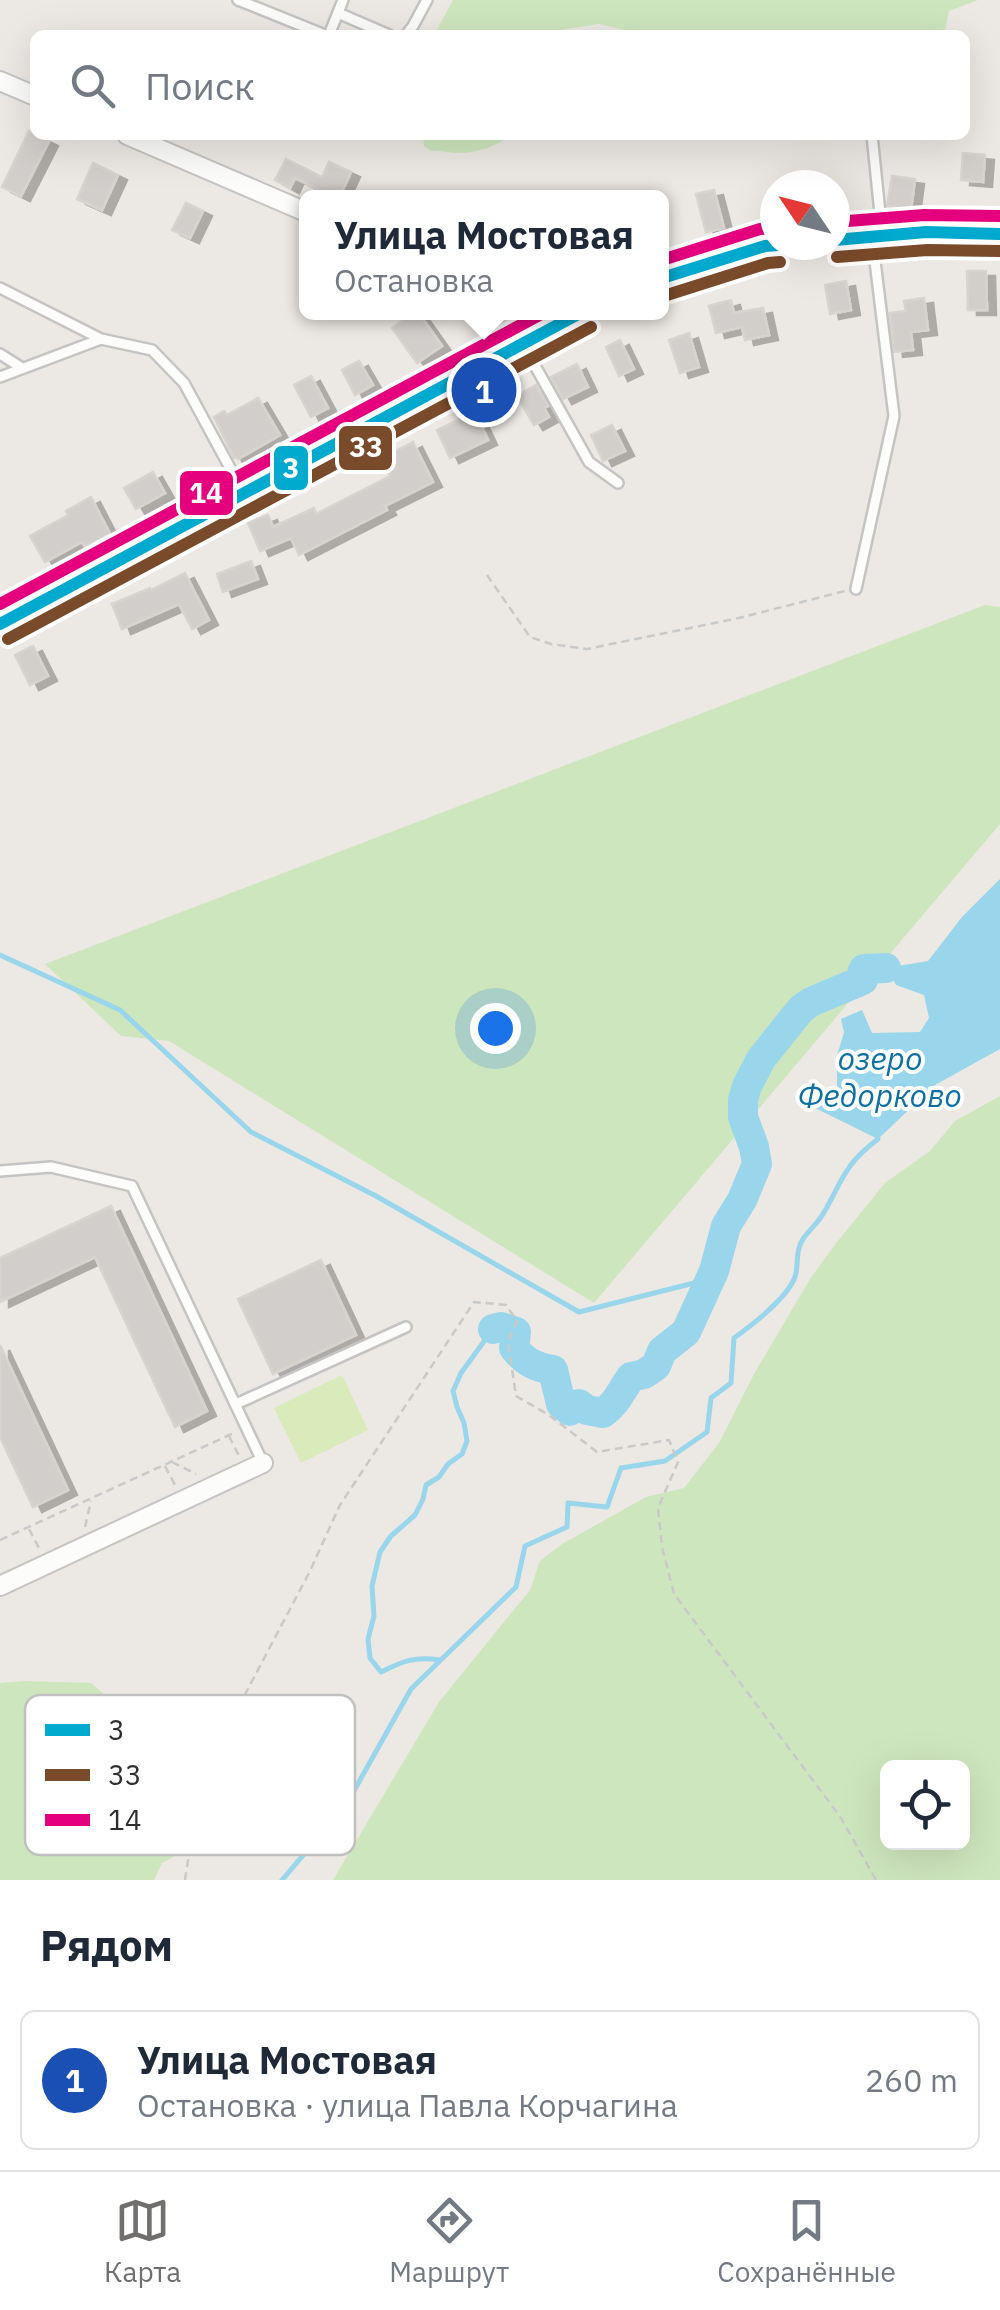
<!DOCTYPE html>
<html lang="ru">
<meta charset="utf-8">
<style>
:root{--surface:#fff;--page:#f6f6f7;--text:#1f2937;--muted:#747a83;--line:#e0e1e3;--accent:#706f6e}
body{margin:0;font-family:"IBM Plex Sans",sans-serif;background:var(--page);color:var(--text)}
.controls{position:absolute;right:30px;bottom:30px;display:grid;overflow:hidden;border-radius:15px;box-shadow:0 10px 40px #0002}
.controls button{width:90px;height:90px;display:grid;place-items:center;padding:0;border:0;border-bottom:2px solid var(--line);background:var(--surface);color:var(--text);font:50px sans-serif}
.compass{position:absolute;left:760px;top:170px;width:90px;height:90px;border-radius:50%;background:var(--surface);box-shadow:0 10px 40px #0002;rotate:305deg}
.you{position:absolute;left:495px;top:1028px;width:35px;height:35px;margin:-25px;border:8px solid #fff;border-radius:50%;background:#1a73e8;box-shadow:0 0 0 15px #1a73e833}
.badge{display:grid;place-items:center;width:65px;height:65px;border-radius:50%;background:var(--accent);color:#fff;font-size:32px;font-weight:700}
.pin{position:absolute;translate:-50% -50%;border:5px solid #fff;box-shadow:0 2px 10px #0006}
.popup{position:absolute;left:299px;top:190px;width:370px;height:130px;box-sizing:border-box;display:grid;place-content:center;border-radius:15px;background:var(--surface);filter:drop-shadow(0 2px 8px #0005);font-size:32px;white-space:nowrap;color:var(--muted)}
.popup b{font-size:38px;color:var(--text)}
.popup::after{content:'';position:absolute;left:50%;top:100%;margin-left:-20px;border:20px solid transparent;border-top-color:var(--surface)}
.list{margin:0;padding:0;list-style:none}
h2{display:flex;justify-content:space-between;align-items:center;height:130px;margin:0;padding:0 40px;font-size:42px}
h2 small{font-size:32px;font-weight:400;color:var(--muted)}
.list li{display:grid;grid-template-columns:65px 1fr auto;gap:30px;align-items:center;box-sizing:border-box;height:140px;margin:0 20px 20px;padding:0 20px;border:2px solid var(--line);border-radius:15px}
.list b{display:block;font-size:38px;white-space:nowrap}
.list p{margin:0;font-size:32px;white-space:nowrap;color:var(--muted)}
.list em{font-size:32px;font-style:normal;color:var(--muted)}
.icon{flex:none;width:55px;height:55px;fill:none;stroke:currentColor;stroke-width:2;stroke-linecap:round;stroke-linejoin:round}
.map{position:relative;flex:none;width:1000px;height:1880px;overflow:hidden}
.search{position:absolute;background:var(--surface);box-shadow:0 10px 40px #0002;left:30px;right:30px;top:30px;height:110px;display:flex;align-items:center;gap:25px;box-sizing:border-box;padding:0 35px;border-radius:15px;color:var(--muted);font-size:38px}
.sheet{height:290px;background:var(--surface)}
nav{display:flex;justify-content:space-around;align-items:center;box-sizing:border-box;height:140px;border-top:2px solid var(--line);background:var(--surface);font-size:28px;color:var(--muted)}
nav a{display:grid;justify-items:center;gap:5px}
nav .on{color:var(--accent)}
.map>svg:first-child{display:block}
</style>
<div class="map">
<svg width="1000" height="1880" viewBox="0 0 1000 1880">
<defs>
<filter id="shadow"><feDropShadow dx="9" dy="5" stdDeviation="0" flood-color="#0004"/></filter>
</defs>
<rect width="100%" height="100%" fill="#ece8e4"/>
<path fill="#cee6be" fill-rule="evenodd" d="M 453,0 L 978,0 L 949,11 L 944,35 L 648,35 L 599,24 L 553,31 L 557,35 L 434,35 Z
M 423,135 L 512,135 C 496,146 477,154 456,153 C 447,153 440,150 431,151 L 424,146 Z
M 985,605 L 1000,607 L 1000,824 L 594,1303 L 169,1041 L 121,1036 L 45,964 Z
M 1000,1096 L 1000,1880 L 333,1880 L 439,1702 L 530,1590 L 540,1561 L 562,1544 L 646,1497 L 684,1488 L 719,1443 L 754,1374 L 810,1279 L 837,1242 L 885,1183 L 930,1151 L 955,1121 ZM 888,1768 L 962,1768 L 962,1842 L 888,1842 Z
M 24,1681 L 91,1683 L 122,1710 L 64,1816 L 116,1814 L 181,1769 L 260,1726 L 246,1768 L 205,1840 L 162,1863 L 154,1880 L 0,1880 L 0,1683 Z"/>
<path fill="#d9eabb" d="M 342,1375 L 368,1430 L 301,1463 L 274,1408 Z"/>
<path fill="#99d6ec" d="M 1000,879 L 1000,1049 L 935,1085 L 878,1139 L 815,1108 L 837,1089 L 837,1056 L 844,1032 L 841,1019 L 862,1010 L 872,1033 L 920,1032 L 929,1018 L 924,995 L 896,985 L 886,968 L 928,961 L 962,917 Z"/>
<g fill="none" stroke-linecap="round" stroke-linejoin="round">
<path stroke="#99d6ec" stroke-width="5" d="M 0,955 L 120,1010 L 251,1132 L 376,1196 L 579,1312 L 710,1279
M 440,1660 C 415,1656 403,1661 381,1672 L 370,1658 L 368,1639 L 374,1616 L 372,1586 L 380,1552 L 391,1536 L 415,1515 L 423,1499 L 426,1485 L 439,1477 L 448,1464 L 462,1454 L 467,1441 L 464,1423 L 457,1407 L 453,1391 L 461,1373 L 493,1329
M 282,1880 L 346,1805 L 411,1689 L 516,1587 L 525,1546 L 567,1527 L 568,1503 L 607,1507 L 621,1468 L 665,1461 L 707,1432 L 711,1398 L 731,1383 L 734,1338 C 752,1325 787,1298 795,1277 C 799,1264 795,1251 803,1239 C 809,1230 818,1223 823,1214 C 844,1178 843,1166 878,1139"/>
<path stroke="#99d6ec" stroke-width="30" d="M 493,1329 L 501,1327 L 516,1332 L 514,1348 C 525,1362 535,1367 553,1370 L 561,1404 L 570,1411 L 579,1404 L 587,1410 L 603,1413 C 617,1403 621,1391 631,1377 L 644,1374 L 656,1366 L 662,1351 L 686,1332 L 714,1271 L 726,1226 L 742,1200 L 757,1164 L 754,1147 L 743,1117 L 743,1100 L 747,1086 L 761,1059 L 801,1009 L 811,1002 L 863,980 L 862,973 L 864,969 L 886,968"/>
</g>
<path fill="#d1cecb" stroke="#d7d4d0" stroke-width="2.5" filter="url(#shadow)" d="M 29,131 L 49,141 L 21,196 L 2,187 Z
M 963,153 L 985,155 L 983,182 L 961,180 Z
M 286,159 L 322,177 L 329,162 L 351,172 L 339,198 L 336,198 L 295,178 L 290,188 L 275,180 Z
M 93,163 L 118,175 L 102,210 L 77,199 Z
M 892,176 L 915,179 L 911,209 L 887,206 Z
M 714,190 L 724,228 L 706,232 L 696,194 Z
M 186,203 L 203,211 L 190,238 L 172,230 Z
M 967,271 L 986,271 L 987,310 L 968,310 Z
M 846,281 L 851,310 L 830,314 L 825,285 Z
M 924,298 L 928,330 L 911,332 L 913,350 L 894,352 L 890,313 L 906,311 L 904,301 Z
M 731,300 L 734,313 L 763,308 L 769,335 L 745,340 L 742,327 L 716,333 L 709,306 Z
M 414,312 L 418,312 L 442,346 L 417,363 L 392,328 Z
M 689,333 L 699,367 L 680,373 L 669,340 Z
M 620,340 L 634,369 L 619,376 L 606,347 Z
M 359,361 L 373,385 L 355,395 L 342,370 Z
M 577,364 L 588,387 L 563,399 L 551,377 Z
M 311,376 L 328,408 L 311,417 L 294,385 Z
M 536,385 L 548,406 L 544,408 L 549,417 L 534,425 L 517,396 Z
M 258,398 L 280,435 L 238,459 L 237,457 L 234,458 L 214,417 L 224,411 L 227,415 Z
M 475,412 L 488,440 L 450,458 L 437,430 Z
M 612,425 L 625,451 L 603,461 L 591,435 Z
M 413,442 L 433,482 L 385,506 L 387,510 L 299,555 L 291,538 L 260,551 L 248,523 L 268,515 L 273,527 L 314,508 L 316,514 L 390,476 L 381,459 Z
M 153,472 L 165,493 L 136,509 L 124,488 Z
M 91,497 L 110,534 L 85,547 L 82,542 L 45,562 L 30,536 L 68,515 L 66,511 Z
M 251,561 L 258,579 L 223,592 L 217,574 Z
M 185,573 L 209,620 L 192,629 L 179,604 L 122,629 L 112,604 L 150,588 L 151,590 Z
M 33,646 L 48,676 L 30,685 L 15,655 Z
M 111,1206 L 207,1411 L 175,1427 L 95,1257 L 0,1302 L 0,1258 Z
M 321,1260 L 356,1335 L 273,1374 L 238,1299 Z
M 0,1345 L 68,1490 L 33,1507 L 0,1437 Z"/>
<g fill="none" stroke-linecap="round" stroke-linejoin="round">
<defs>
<path id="service" d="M 238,0 L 325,35
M 338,13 L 389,35
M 329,35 L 343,0
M 406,35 L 413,26 L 427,0
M 872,135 L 882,233
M 0,288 L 101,339 L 152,350 L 184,383 L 242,490
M 525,348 L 589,462 L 618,483
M 0,354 L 22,368
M 0,377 L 101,339
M 856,589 L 894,416 L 872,237
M 0,1171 L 51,1167 L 132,1186 L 263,1463
M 236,1404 L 406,1327"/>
<path id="minor" d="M 0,81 L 35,96
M 127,135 L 306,212
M 0,1586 L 263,1463"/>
<path id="secondary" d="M 835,240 L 926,232 L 1000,234
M 662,278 L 765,246 L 779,245
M 0,624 L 583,312"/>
</defs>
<use href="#service" stroke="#c5c4c5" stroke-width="14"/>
<use href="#minor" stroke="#c5c4c5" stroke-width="22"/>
<use href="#secondary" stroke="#c5c4c5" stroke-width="30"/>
<path stroke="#c9c9c8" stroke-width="2.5" stroke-dasharray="8 5" stroke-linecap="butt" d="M 487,575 L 530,637 L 551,644 L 587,649 L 739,618 L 845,591
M 229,1436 L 239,1456
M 172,1462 L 196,1474
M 165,1466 L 175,1485
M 85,1527 L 91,1501
M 29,1529 L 39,1548
M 0,1540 L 236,1432
M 185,1880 L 193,1828 L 241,1702 L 309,1573 L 340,1505 L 474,1302 L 506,1305 L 517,1321 L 508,1342 L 516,1396 L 549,1415 L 597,1452 L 669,1440 L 678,1462 L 658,1508 L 662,1547 L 674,1594 L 841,1818 L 876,1880"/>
<use href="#service" stroke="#fcfcfb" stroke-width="9"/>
<use href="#minor" stroke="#fcfcfb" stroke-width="18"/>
<use href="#secondary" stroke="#fcfcfb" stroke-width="25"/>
<defs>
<path id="bus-1" d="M 835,240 L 926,232 L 1000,234
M 662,278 L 765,246 L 779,245
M 0,624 L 582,312"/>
<path id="bus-2" d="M 837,257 L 927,250 L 1000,251
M 667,295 L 768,263 L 780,262
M 8,639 L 591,327"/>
<path id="bus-3" d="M 835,222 L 924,215 L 1000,216
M 662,260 L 760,229 L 775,228
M 0,604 L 545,312"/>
</defs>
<use href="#bus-1" stroke="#fff" stroke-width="20"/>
<use href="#bus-2" stroke="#fff" stroke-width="20"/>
<use href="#bus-3" stroke="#fff" stroke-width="20"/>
<use href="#bus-1" stroke="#00a9ce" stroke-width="12"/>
<use href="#bus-2" stroke="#7a4b2a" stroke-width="12"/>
<use href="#bus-3" stroke="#e5007d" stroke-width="12"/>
</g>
<g text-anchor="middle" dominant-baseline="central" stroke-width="8" stroke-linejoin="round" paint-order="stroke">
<g font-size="32" font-style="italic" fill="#0d6fa3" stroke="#fff">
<text x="880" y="1058">озеро<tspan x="880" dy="37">Федорково</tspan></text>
</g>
</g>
<rect x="25" y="1695" width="330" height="160" rx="15" fill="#fff" stroke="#c0c0c0" stroke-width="2.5"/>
<rect x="45" y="1724" width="45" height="12" fill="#00a9ce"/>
<rect x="45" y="1769" width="45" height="12" fill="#7a4b2a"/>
<rect x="45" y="1814" width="45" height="12" fill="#e5007d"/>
<g font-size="28" fill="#2e2e2e">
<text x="108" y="1740">3</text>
<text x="108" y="1785">33</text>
<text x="108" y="1830">14</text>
</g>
<g stroke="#fff" stroke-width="4">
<rect x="337" y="424" width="57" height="48" rx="10" fill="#7a4b2a"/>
<rect x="272" y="444" width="38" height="48" rx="10" fill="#00a9ce"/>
<rect x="178" y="469" width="57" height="48" rx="10" fill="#e5007d"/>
</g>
<g font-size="28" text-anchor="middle" font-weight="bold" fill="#fff">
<text x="366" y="457">33</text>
<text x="291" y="478">3</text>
<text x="206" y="503">14</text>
</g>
</svg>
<div class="controls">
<button><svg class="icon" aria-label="locate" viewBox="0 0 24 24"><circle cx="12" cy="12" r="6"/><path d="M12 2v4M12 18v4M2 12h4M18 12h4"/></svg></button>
</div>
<svg class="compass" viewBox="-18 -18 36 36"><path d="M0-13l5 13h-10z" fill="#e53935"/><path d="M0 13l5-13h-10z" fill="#747a83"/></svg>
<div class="you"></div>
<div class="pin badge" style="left:484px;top:390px;background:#1a4fb4">1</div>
<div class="popup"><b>Улица Мостовая</b>Остановка</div>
<div class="search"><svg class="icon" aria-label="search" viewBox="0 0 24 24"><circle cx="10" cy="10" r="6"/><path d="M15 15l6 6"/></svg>Поиск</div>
</div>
<section class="sheet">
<h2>Рядом<small></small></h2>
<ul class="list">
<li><span class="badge" style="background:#1a4fb4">1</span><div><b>Улица Мостовая</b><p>Остановка · улица Павла Корчагина</p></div><em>260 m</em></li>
</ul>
</section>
<nav>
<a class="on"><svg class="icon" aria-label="map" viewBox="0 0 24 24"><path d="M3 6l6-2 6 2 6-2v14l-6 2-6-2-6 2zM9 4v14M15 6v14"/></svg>Карта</a>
<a><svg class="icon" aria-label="directions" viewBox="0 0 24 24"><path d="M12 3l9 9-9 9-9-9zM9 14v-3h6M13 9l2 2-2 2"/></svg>Маршрут</a>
<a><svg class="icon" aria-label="saved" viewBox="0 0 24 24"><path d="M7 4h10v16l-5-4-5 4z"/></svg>Сохранённые</a>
</nav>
